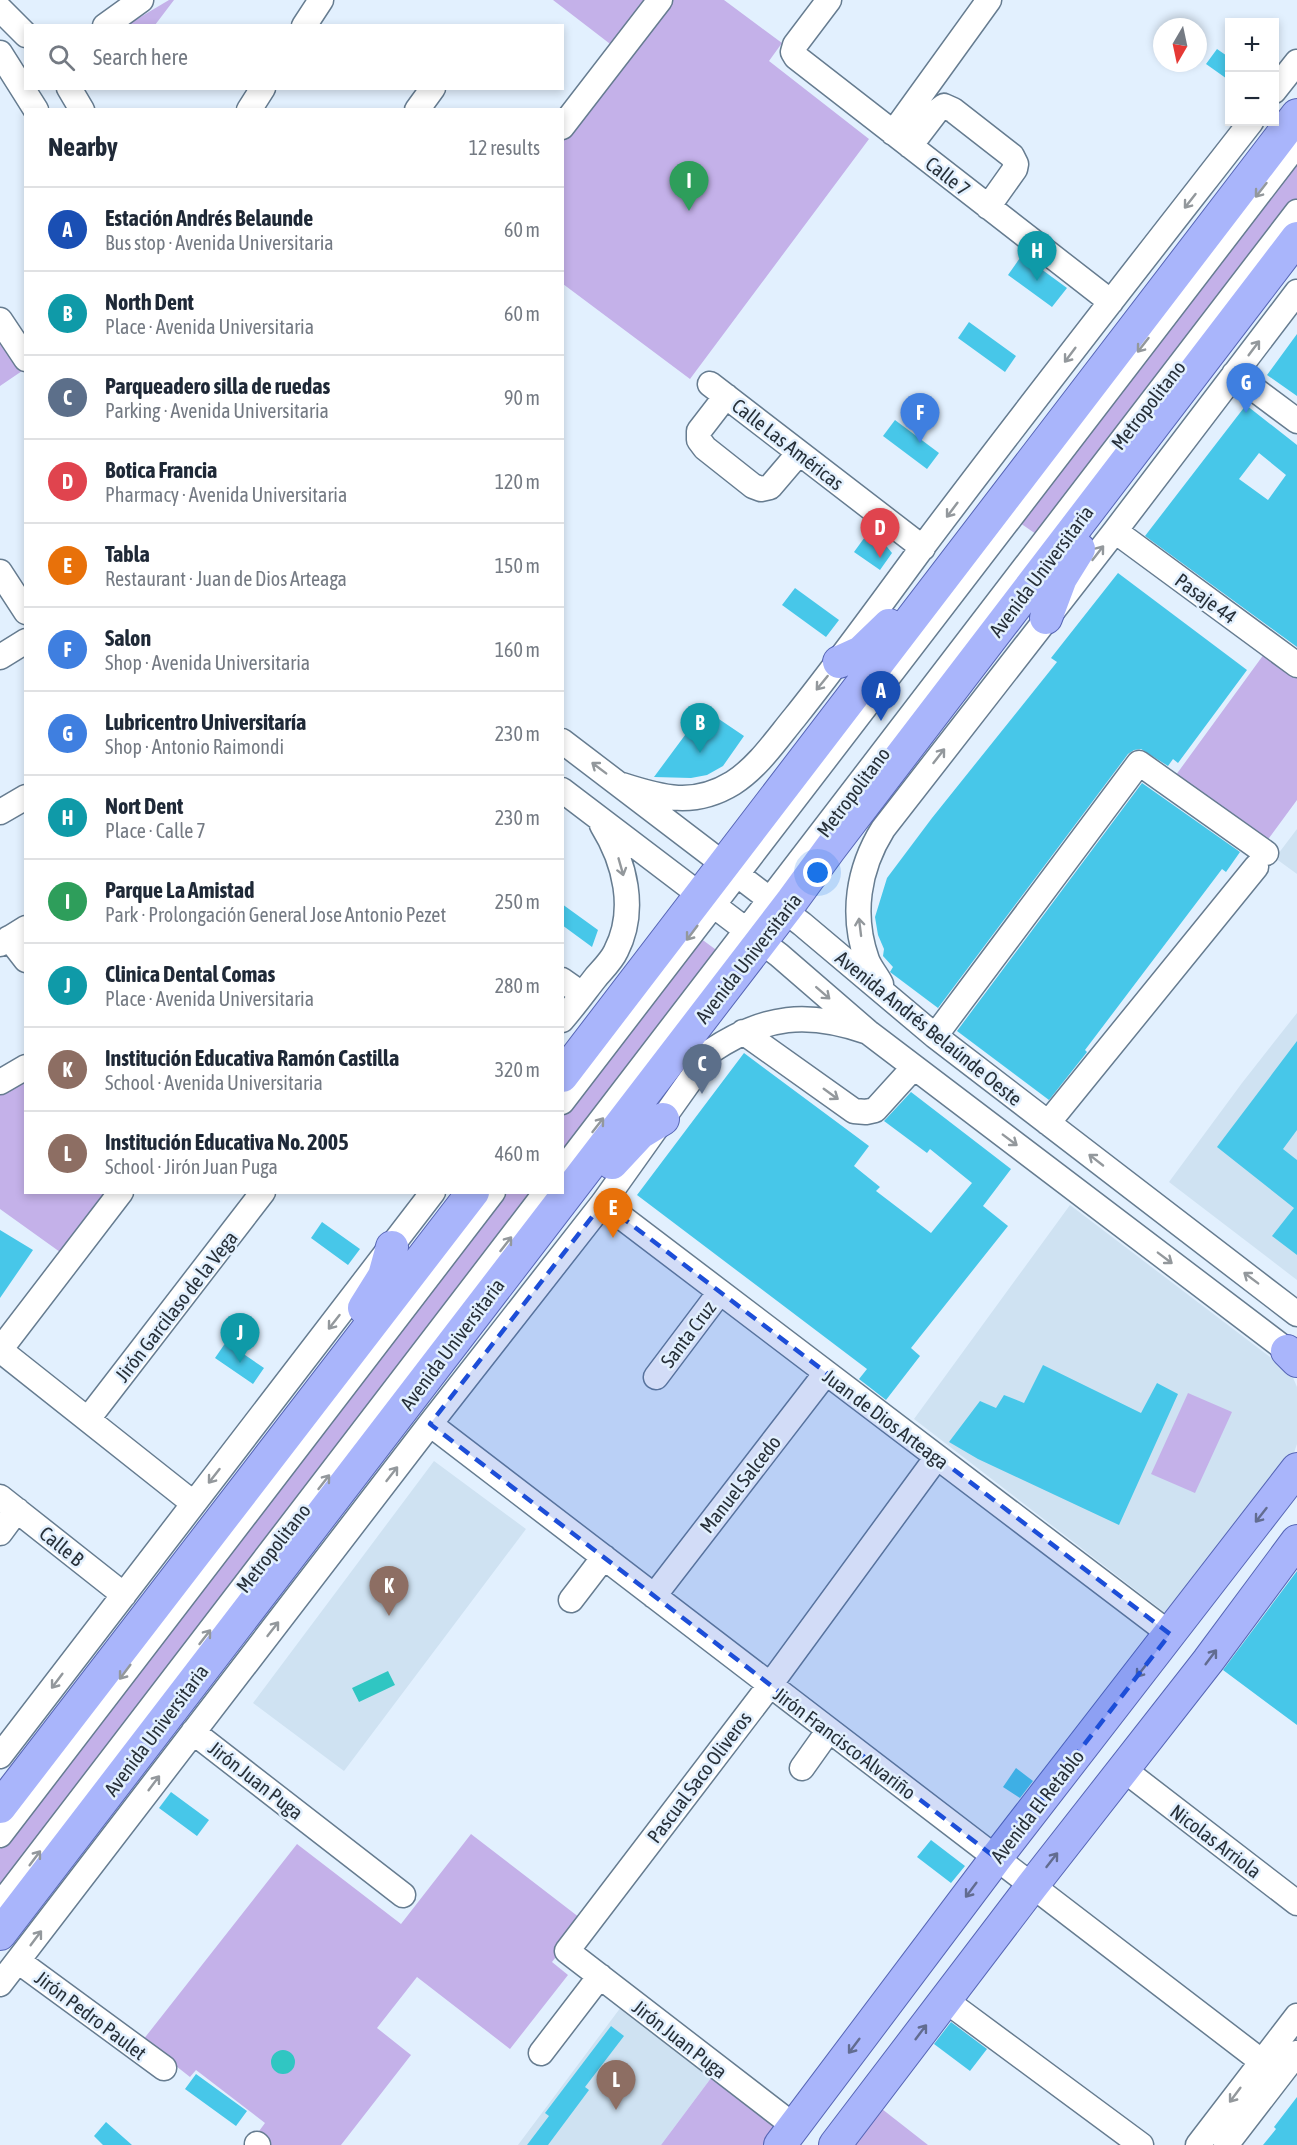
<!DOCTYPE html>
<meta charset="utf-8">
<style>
:root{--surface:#fff;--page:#f6f6f7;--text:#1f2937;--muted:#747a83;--line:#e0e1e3;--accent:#ea580c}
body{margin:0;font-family:"Asap Condensed",sans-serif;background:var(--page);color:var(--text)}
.controls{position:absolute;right:18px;top:18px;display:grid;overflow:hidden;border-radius:0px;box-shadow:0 3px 9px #0003}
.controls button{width:54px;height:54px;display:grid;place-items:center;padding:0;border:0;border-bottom:2px solid var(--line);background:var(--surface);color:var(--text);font:30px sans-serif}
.compass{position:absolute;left:1153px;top:18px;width:54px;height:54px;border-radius:50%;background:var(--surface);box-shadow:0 3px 9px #0003;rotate:189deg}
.you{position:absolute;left:818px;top:873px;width:21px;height:21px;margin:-15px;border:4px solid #fff;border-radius:50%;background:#1a73e8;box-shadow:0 0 0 9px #1a73e833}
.badge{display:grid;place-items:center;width:39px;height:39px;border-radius:50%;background:var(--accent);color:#fff;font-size:20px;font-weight:700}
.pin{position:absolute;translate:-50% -50px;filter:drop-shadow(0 2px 3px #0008)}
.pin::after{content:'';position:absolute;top:32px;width:21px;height:18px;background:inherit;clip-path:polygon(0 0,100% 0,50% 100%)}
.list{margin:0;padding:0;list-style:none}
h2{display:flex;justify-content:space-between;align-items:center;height:78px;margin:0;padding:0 24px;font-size:26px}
h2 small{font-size:20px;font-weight:400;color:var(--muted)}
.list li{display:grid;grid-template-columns:39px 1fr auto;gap:18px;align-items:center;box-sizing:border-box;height:84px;padding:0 24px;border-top:2px solid var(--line)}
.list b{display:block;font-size:22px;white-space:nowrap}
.list p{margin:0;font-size:20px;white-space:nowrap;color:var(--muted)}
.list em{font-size:20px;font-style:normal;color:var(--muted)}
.icon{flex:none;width:33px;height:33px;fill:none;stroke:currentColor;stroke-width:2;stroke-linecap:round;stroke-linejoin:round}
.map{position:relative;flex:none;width:1297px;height:2145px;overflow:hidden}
.search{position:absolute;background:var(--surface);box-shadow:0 3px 9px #0003;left:24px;top:24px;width:540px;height:66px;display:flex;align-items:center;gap:15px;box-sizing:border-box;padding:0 21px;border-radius:0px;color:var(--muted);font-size:22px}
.panel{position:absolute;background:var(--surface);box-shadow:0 3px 9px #0003;left:24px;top:108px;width:540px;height:1086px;border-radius:0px}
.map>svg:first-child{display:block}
</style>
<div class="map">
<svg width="1297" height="2145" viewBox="0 0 1297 2145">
<rect width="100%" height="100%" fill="#e2f0fe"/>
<path fill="#cfe2f2" d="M 1297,829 L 1297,874 L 1275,858 Z
M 1297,1013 L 1297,1280 L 1169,1182 L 1242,1083 Z
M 1070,1205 L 1291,1373 L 1297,1387 L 1297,1444 L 1294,1453 L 1168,1615 L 914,1419 Z
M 434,1461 L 526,1529 L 344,1771 L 253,1703 Z
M 621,2007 L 714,2074 L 661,2145 L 518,2145 Z"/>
<path fill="#c4b1e9" d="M 169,0 L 174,0 L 155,25 L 127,25 Z
M 553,0 L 656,0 L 618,50 Z
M 667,0 L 724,0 L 782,43 L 769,61 L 869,139 L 690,379 L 563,284 L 562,138 Z
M 1297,155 L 1297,199 L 1047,523 L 1036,534 L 1020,523 Z
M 0,336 L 22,371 L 0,386 Z
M 1267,650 L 1297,671 L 1297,800 L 1264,845 L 1173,779 Z
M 700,938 L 719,952 L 563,1159 L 563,1115 Z
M 25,1079 L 26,1192 L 105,1193 L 60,1252 L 0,1209 L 0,1095 Z
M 502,1193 L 537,1193 L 0,1891 L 0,1849 Z
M 1188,1393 L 1232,1412 L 1195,1493 L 1151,1474 Z
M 471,1834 L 584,1921 L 552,1962 L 568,1975 L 510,2049 L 417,1977 L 377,2028 L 411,2055 L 341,2145 L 263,2145 L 254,2138 L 265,2123 L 196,2070 L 190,2077 L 143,2040 L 297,1844 L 401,1924 Z
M 714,2074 L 781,2125 L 766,2145 L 661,2145 Z
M 882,2109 L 928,2145 L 854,2145 Z"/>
<path fill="#30c6c2" d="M 388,1671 L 395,1685 L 359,1702 L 352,1688 Z
M271 2062a12 12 0 1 1 24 0a12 12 0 1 1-24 0Z"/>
<path fill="#47c7e9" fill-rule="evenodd" d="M 1217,49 L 1230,58 L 1230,81 L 1206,64 Z
M 1022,255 L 1067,288 L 1052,307 L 1008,275 Z
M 969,322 L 1016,356 L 1005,372 L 958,338 Z
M 1297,334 L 1297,396 L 1267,375 Z
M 1246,405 L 1297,445 L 1297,647 L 1145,536 ZM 1259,453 L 1286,475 L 1268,500 L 1239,479 Z
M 895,420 L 939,453 L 927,469 L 883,436 Z
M 870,530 L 879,537 L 892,553 L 880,570 L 854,552 Z
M 1118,573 L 1247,670 L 1178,763 L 1173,759 L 1168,766 L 1141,749 L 1134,750 L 1128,754 L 938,1008 L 890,972 L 893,967 L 883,956 L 884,949 L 878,935 L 875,917 L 887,878 L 932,818 L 1057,662 L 1051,658 Z
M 795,588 L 839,620 L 826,637 L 782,605 Z
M 707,711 L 744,736 L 723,766 L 707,775 L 691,778 L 654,777 L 691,727 L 695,730 Z
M 1142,783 L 1240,852 L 1226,872 L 1222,869 L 1085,1050 L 1087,1052 L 1049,1100 L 957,1031 Z
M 562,904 L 598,930 L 592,947 L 562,925 Z
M 1297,1041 L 1297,1130 L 1283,1149 L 1297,1160 L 1297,1255 L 1272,1236 L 1294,1208 L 1217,1147 Z
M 744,1053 L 869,1146 L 854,1166 L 880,1187 L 876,1191 L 931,1233 L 972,1183 L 930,1149 L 927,1153 L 884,1121 L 911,1092 L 1011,1169 L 983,1206 L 1008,1226 L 911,1348 L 920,1356 L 886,1400 L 859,1379 L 867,1369 L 637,1195 Z
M 322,1222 L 360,1249 L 348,1265 L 311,1238 Z
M 0,1230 L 33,1250 L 0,1298 Z
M 226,1342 L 264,1368 L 253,1384 L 215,1358 Z
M 1043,1365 L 1141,1413 L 1157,1383 L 1178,1394 L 1119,1525 L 978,1459 L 949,1442 L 980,1401 L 996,1408 L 1004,1395 L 1024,1403 Z
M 1297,1571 L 1297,1725 L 1223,1670 Z
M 1016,1768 L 1033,1781 L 1020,1798 L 1003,1787 Z
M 171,1792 L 209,1820 L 197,1836 L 159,1808 Z
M 931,1840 L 965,1866 L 951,1883 L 917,1857 Z
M 951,2022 L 987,2049 L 970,2071 L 934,2044 Z
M 611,2026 L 624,2036 L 585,2087 L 589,2090 L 548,2145 L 527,2145 L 549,2116 L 545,2113 Z
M 196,2074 L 247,2111 L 236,2126 L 185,2089 Z
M 1297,2097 L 1297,2145 L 1263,2145 L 1276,2129 L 1274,2127 Z
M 106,2122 L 132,2145 L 103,2145 L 94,2136 Z"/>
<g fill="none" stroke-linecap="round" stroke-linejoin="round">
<defs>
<path id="minor" d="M 829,0 L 795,45 L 793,52 L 796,57 L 1111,302
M 0,9 L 26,35
M 105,26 L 141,0
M 304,26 L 321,0
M 0,53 L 36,110
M 69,88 L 82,110
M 1274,91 L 1297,62
M 249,110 L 263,88
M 417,110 L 433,88
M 562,127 L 660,0
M 893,133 L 989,0
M 910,146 L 936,112 L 944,106 L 953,110 L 1012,156 L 1016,164 L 1015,169 L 988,207
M 0,320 L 26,359
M 1234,374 L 1297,421
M 710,384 L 923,548
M 726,396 L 699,431 L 699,440 L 705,448 L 753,486 L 761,489 L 770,487 L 799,453
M 1115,531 L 1297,665
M 0,572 L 26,612
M 0,657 L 26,641
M 562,741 L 802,924 L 935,1036 L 1297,1314
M 622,785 C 662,798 694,807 733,783 C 758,767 776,740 795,717 C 839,662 880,605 922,548 C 1030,404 1141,263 1251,122
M 562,790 L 779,955 L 868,1032 L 1297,1358
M 0,812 L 26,797
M 9,938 L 26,960
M 0,944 L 26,928
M 562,980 L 582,994
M 881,984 C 877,976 870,968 867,960 C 851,915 858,869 883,829 L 1115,531 L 1297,292
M 562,1020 C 574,1006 585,991 596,977 C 603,969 612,960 616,951 C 637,910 625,862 602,825
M 743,1032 L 854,1111 L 866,1112 L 875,1110 L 914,1067
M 935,1036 L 1139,763 L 1266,853
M 0,1082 L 26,1067
M 562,1102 L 1297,144
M 1048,1123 L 1256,867
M 562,1171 L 1297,212
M 603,1203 L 1170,1634
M 0,1350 L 193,1503
M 0,1350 L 121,1192
M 656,1377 L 720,1292
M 88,1419 L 263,1192
M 430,1424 L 1261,2061
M 0,1497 L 124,1595
M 0,1533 L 17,1510
M 654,1596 L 826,1373
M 571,1600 L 604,1557
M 193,1732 L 403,1895
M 0,1756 L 433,1192
M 802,1768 L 829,1730
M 1136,1779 L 1297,1903
M 0,1835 L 493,1192
M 0,1905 L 546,1192
M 18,1961 L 164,2068
M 0,1984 L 430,1424 L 603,1203 L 711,1051 C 765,1015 808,1011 868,1032
M 945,2000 L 1141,2145
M 541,2053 L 600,1976
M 794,2126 L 567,1951 L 770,1685 L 937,1457
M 257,2144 L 258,2145
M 1198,2145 L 1297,2016
M 1226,2145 L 1297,2053"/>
<path id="major" d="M 1046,618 L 1061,578 L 1079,549
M 839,662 L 861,652 L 889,625
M 562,1076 L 1297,115
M 612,1163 L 640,1133 L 663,1119
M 364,1308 L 384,1276 L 392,1247
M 1287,1351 L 1297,1361
M 0,1807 L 473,1192
M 0,1934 L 792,901 L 830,849 L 1297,238
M 780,2145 L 996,1858 L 1297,1469
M 835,2145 L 1032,1886 L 1208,1661 L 1297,1541"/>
</defs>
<use href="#minor" stroke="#667c90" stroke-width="27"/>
<use href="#major" stroke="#5666b5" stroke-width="34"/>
<use href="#minor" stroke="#fff" stroke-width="24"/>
<use href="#major" stroke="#a9b5fb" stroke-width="32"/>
</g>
<defs><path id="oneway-shaft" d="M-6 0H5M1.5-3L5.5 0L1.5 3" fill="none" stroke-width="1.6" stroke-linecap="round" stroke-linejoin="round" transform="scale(1.5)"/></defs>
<g stroke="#93989c">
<use href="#oneway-shaft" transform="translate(1261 190) rotate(128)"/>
<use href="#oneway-shaft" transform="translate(1190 201) rotate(128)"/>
<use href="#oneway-shaft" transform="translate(1143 345) rotate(128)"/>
<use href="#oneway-shaft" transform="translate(1254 348) rotate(-53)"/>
<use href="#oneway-shaft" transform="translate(1070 355) rotate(127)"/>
<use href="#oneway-shaft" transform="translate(952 510) rotate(127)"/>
<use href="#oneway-shaft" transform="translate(1098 553) rotate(-52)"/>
<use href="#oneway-shaft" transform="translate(822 683) rotate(129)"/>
<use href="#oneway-shaft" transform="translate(939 756) rotate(-52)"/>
<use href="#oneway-shaft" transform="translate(599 768) rotate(-143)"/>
<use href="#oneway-shaft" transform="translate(621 867) rotate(74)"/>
<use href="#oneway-shaft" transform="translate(860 927) rotate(-97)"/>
<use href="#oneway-shaft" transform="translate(692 933) rotate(127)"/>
<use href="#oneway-shaft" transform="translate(823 993) rotate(41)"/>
<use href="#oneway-shaft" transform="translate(831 1094) rotate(36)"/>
<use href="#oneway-shaft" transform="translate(598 1125) rotate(-52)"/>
<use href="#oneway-shaft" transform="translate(1010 1140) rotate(37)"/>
<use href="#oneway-shaft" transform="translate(1096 1160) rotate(-142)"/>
<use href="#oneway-shaft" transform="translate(506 1244) rotate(-52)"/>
<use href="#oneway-shaft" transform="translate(1165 1258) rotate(37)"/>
<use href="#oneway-shaft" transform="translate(1251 1278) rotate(-143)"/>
<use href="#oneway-shaft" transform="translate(334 1322) rotate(128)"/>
<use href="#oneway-shaft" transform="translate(392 1474) rotate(-52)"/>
<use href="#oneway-shaft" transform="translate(214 1476) rotate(128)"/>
<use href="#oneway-shaft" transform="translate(324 1482) rotate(-52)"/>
<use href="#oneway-shaft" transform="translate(273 1629) rotate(-52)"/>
<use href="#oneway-shaft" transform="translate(205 1637) rotate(-52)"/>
<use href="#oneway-shaft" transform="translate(125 1672) rotate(127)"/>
<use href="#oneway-shaft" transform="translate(57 1681) rotate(127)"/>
<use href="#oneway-shaft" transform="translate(154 1783) rotate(-53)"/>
<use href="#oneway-shaft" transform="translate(35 1858) rotate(-53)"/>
<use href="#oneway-shaft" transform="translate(36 1938) rotate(-53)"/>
<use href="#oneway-shaft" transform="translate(1235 2095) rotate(127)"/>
</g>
<g stroke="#626c90">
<use href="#oneway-shaft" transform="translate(1261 1515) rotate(128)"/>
<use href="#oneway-shaft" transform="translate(1211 1657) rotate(-53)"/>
<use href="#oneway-shaft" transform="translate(1142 1670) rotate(128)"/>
<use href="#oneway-shaft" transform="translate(1052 1860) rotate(-52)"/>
<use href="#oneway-shaft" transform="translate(971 1890) rotate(127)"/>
<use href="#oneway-shaft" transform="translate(921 2032) rotate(-53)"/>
<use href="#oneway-shaft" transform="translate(854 2046) rotate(127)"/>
</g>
<path fill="#1d4ed8" fill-opacity="0.2" stroke="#1d4ed8" stroke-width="4.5" stroke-dasharray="12 8" stroke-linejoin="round" d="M 603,1203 L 1170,1634 L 996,1858 L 430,1424 Z"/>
<g text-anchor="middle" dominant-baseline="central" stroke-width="5" stroke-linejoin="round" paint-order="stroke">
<g font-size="20" fill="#273039" stroke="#e2f0fe">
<text transform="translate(948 176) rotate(38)">Calle 7</text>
<text transform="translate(1148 405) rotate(-52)">Metropolitano</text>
<text transform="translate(788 444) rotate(38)">Calle Las Américas</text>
<text transform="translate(1041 571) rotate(-53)">Avenida Universitaria</text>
<text transform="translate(1206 598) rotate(36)">Pasaje 44</text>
<text transform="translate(853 792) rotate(-53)">Metropolitano</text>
<text transform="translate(748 958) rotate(-52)">Avenida Universitaria</text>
<text transform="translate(929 1028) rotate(39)">Avenida Andrés Belaúnde Oeste</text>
<text transform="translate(176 1306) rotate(-52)">Jirón Garcilaso de la Vega</text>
<text transform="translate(688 1334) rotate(-53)">Santa Cruz</text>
<text transform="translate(452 1344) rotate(-53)">Avenida Universitaria</text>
<text transform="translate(886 1419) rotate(37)">Juan de Dios Arteaga</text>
<text transform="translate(740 1484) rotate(-52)">Manuel Salcedo</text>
<text transform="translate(62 1546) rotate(39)">Calle B</text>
<text transform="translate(273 1548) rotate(-52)">Metropolitano</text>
<text transform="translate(156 1730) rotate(-53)">Avenida Universitaria</text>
<text transform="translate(845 1743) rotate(37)">Jirón Francisco Alvariño</text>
<text transform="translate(699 1777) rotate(-53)">Pascual Saco Oliveros</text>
<text transform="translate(256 1780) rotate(38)">Jirón Juan Puga</text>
<text transform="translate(1037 1806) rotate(-52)">Avenida El Retablo</text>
<text transform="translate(1216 1841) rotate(37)">Nicolas Arriola</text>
<text transform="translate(91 2015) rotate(37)">Jirón Pedro Paulet</text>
<text transform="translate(680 2039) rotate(38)">Jirón Juan Puga</text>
</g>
</g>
</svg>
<div class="controls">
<button>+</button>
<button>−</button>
</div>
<svg class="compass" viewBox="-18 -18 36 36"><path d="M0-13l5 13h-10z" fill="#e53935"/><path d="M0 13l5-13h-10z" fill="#747a83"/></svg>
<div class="you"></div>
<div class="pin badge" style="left:881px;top:721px;background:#1a4fb4">A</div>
<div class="pin badge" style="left:700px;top:753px;background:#0f9aa8">B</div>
<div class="pin badge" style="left:702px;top:1094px;background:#5c6f8a">C</div>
<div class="pin badge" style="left:880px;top:558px;background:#e0444e">D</div>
<div class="pin badge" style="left:613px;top:1238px;background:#e8710a">E</div>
<div class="pin badge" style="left:920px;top:443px;background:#3f7fe0">F</div>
<div class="pin badge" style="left:1246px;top:413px;background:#3f7fe0">G</div>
<div class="pin badge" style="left:1037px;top:281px;background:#0f9aa8">H</div>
<div class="pin badge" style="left:689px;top:211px;background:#2e9e5b">I</div>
<div class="pin badge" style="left:240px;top:1363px;background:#0f9aa8">J</div>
<div class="pin badge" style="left:389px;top:1616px;background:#8d6e63">K</div>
<div class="pin badge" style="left:616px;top:2110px;background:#8d6e63">L</div>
<div class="search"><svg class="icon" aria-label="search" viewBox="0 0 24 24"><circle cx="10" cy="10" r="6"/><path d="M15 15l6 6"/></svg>Search here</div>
<section class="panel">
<h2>Nearby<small>12 results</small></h2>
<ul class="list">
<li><span class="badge" style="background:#1a4fb4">A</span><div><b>Estación Andrés Belaunde</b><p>Bus stop · Avenida Universitaria</p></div><em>60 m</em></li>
<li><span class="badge" style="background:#0f9aa8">B</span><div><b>North Dent</b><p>Place · Avenida Universitaria</p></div><em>60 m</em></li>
<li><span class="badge" style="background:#5c6f8a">C</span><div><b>Parqueadero silla de ruedas</b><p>Parking · Avenida Universitaria</p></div><em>90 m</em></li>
<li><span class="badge" style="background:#e0444e">D</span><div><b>Botica Francia</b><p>Pharmacy · Avenida Universitaria</p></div><em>120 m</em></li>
<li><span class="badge" style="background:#e8710a">E</span><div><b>Tabla</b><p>Restaurant · Juan de Dios Arteaga</p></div><em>150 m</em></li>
<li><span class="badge" style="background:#3f7fe0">F</span><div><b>Salon</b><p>Shop · Avenida Universitaria</p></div><em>160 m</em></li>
<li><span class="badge" style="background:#3f7fe0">G</span><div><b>Lubricentro Universitaría</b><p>Shop · Antonio Raimondi</p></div><em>230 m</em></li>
<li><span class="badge" style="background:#0f9aa8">H</span><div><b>Nort Dent</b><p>Place · Calle 7</p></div><em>230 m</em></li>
<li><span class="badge" style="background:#2e9e5b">I</span><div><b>Parque La Amistad</b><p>Park · Prolongación General Jose Antonio Pezet</p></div><em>250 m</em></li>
<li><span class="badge" style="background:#0f9aa8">J</span><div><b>Clinica Dental Comas</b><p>Place · Avenida Universitaria</p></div><em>280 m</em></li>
<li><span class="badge" style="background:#8d6e63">K</span><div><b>Institución Educativa Ramón Castilla</b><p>School · Avenida Universitaria</p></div><em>320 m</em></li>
<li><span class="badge" style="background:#8d6e63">L</span><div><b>Institución Educativa No. 2005</b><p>School · Jirón Juan Puga</p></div><em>460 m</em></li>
</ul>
</section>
</div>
